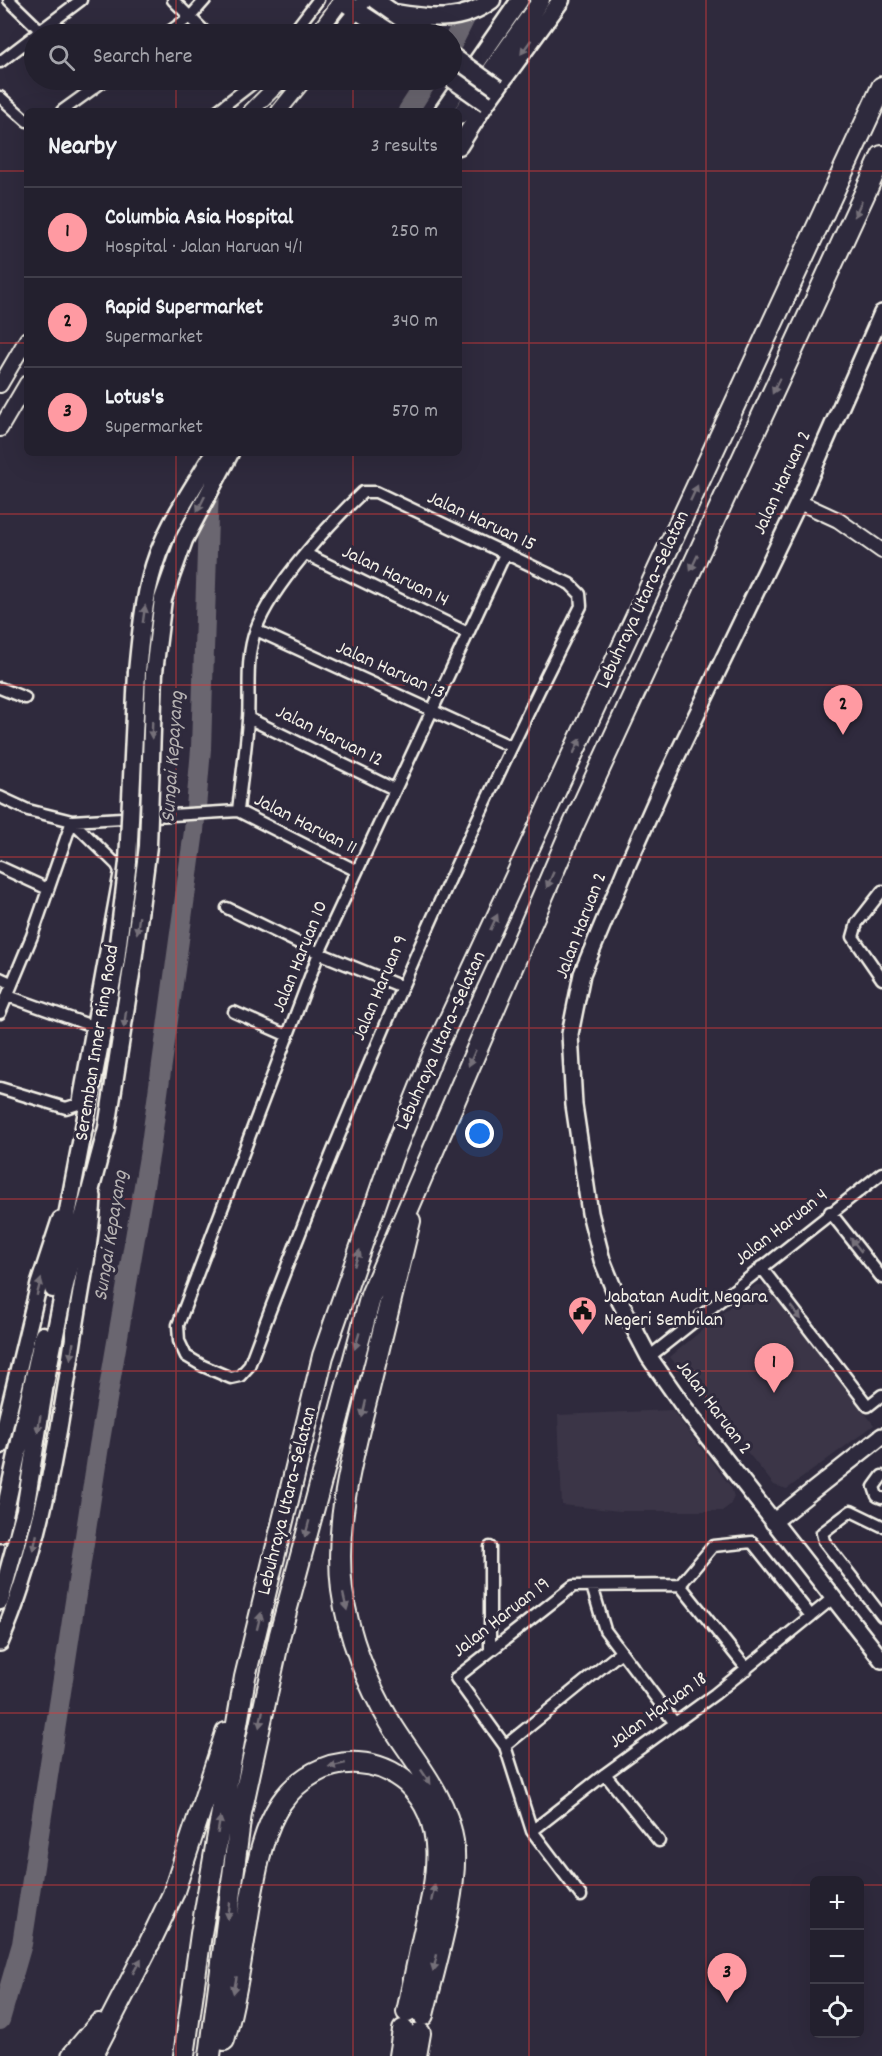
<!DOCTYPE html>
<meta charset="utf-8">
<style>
:root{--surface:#23202e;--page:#2b2836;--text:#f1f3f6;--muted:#a3a3aa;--line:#403e4a;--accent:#ff9aa2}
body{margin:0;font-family:Dekko,sans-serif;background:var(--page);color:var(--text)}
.controls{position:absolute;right:18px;bottom:18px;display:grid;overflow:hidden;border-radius:9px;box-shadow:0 6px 24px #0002}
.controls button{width:54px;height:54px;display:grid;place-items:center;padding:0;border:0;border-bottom:2px solid var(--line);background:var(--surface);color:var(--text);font:30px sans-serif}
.you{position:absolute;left:480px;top:1134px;width:21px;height:21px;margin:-15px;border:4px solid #fff;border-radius:50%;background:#1a73e8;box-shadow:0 0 0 9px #1a73e833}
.badge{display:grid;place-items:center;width:39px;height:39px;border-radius:50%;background:var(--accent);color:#111;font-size:20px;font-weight:700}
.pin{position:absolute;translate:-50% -50px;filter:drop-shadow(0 2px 3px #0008)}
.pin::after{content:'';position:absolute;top:32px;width:21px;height:18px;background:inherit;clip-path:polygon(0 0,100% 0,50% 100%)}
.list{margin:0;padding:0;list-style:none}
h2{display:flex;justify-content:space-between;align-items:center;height:78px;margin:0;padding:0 24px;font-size:26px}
h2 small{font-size:20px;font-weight:400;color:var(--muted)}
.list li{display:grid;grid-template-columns:39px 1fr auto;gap:18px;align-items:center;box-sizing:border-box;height:90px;padding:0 24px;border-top:2px solid var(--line)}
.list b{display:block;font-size:22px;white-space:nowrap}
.list p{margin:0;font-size:20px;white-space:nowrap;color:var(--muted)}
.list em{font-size:20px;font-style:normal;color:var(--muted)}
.icon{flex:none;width:33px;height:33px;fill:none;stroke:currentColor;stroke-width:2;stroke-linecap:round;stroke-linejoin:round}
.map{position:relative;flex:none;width:882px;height:2056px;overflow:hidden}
.search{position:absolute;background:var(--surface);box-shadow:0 6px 24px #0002;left:24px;top:24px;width:438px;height:66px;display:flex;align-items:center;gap:15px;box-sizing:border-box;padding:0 21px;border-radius:33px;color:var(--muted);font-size:22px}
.panel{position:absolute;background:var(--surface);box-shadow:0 6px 24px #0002;left:24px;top:108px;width:438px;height:348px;border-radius:9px}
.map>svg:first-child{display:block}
</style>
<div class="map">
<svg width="882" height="2056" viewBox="0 0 882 2056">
<rect width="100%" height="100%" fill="#2f2a3d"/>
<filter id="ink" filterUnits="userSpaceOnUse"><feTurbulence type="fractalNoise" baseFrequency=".0167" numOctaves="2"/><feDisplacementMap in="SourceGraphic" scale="12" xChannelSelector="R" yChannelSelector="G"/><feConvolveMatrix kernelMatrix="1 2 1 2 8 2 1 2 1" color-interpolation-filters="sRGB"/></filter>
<g filter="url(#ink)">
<path fill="#3b3647" d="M 756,1285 L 766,1285 L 874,1425 L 787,1489 L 774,1485 L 670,1357 Z
M 672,1410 L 731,1487 L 734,1497 L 730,1505 L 722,1511 L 620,1511 L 562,1505 L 558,1415 Z"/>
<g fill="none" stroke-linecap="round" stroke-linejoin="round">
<path stroke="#6a6670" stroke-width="20" d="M 452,44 L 474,0
M 408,111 L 428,80
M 0,2020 L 22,1944 L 99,1446 L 150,1151 L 194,831 L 201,749 L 209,485"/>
<defs>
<path id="minor" d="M 9,0 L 41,31
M 173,0 L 207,34
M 36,34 L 81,0
M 166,34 L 190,17 L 205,0
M 292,34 L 318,0
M 0,62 L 34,36
M 0,97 L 27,121
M 62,111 L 105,80
M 217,111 L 257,80
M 306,554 L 468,633
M 256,630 L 510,746
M 0,688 L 25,698
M 248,718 L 394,789
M 0,797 L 28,810 L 72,821 L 238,811 L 357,871
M 238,811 C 241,781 246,750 248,720 C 250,689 245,659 256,629 C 272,586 330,523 363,492 L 376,492 L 570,584 L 580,594 L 581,606 C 456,853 346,1106 249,1366 L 240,1376 L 231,1378 L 203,1366 L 186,1356 L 179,1341 L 178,1325 L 319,953 L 505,554
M 0,867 L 48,889
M 882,891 L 857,923 L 853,937 L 882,979
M 227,908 L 319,953 L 400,986
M 0,978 L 11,983
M 8,996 L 92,1026
M 234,1012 L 288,1036
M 0,1013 L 32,936 L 72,821 L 117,865 L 120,871 L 78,1104 L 66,1108 L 0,1088
M 830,1212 L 882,1278
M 761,1267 L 868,1406 L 882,1395
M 649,1357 L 882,1173
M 882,1476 L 874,1487 L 877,1496 L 882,1498
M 882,1526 L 851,1511 L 822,1533 L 824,1541 L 882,1616
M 490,1547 L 490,1651
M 680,1585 L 713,1546 L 752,1542 L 811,1616
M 592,1586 L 605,1630 L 674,1722
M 505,1746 L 621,1652
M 605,1774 L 659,1841
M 532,1831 L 605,1774 L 715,1694 L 833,1598
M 581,1896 L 532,1831 L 505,1746 L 456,1678 L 573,1586 L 680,1585 L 747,1669"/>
<path id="tertiary" d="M 317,34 L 342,0
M 338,34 L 365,0
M 251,111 L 282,80
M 279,111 L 304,80
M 0,385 L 27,339
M 0,429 L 27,383
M 799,502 L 838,520 L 882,551"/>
<path id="secondary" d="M 882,313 L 799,502 L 662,787 L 627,866 L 582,974 L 570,1034 L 574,1105 L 590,1213 L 602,1260 L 615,1292 L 649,1357 L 684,1407 L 882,1660
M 0,1446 L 39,1284 L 60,1220
M 773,1522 L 882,1436
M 0,1643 C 42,1546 58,1440 74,1335 C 81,1288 91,1243 93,1196"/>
<path id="primary" d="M 375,0 L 423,34
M 342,1 L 393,34
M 395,13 C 431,19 461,23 492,0
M 443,111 L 520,0
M 459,116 L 541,0
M 459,146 L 486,103 L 561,0
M 137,672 C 141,633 144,591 158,554 C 172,518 194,486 214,453
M 154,672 L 163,599 L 184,540 L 230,453
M 53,1289 L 116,960
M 0,1534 L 43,1335
M 0,1601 L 25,1510 L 45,1384 L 65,1285 L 107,1128 L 133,961"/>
<path id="motorway" d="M 410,1221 C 396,1279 382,1336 368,1393 C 352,1458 334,1523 342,1590 C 348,1635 367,1684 390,1722 C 413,1760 446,1795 453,1841 C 460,1885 434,1969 423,2015
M 149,1944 L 173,1894 L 226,1733
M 224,2040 C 237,1994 243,1945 251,1898 C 257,1866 263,1830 281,1803 C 298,1778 327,1761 358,1763 C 376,1764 393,1771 407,1783 C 451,1824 436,1881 424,1932 C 418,1959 413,1985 407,2012
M 72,2056 L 99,2024
M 92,2056 L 146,1951
M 184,2056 L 201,1934 L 245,1677 L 323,1356 L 392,1157 L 433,1055 L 882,87
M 210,2056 L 241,1813 L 280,1634 L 371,1295 L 573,826 L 882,156
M 399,2056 L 403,2030
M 416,2056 L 420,2033"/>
</defs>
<use href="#minor" stroke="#f4f1e8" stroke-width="15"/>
<use href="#tertiary" stroke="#f4f1e8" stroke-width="18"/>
<use href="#secondary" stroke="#f4f1e8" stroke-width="20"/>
<use href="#primary" stroke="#f4f1e8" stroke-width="21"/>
<use href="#motorway" stroke="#f4f1e8" stroke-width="24"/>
<use href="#minor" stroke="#2f2a3d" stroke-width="10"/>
<use href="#tertiary" stroke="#2f2a3d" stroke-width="14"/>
<use href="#secondary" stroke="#2f2a3d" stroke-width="15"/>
<use href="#primary" stroke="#2f2a3d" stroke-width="16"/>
<use href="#motorway" stroke="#2f2a3d" stroke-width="20"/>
<defs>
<path id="primary-bridge" d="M 452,56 L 497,88
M 452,79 L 486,103
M 116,960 L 128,862 L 137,672
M 133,961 L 148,846 L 154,672"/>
</defs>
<use href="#primary-bridge" stroke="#f4f1e8" stroke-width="21" stroke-linecap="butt"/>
<use href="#primary-bridge" stroke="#2f2a3d" stroke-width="16"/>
</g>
<defs><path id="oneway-solid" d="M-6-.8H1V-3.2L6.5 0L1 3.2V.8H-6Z" transform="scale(1.5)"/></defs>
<g fill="#747079">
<use href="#oneway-solid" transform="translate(526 47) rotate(126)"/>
<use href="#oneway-solid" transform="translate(858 209) rotate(115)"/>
<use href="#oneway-solid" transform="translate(776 386) rotate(115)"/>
<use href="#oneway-solid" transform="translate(694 493) rotate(-65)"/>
<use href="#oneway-solid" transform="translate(201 504) rotate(116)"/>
<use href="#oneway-solid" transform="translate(694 563) rotate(115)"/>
<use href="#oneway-solid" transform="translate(144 614) rotate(-82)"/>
<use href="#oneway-solid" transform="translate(152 730) rotate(92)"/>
<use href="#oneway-solid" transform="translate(577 746) rotate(-65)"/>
<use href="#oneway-solid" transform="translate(550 880) rotate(114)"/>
<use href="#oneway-solid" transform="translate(494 922) rotate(-65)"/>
<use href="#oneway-solid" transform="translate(138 925) rotate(98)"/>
<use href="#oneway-solid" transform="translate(125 1019) rotate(98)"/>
<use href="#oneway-solid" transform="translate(472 1058) rotate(114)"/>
<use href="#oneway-solid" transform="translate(856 1245) rotate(-128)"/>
<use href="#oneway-solid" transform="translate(357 1258) rotate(-71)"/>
<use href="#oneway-solid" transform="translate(39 1287) rotate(-75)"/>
<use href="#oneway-solid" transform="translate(796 1313) rotate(52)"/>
<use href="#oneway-solid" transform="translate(357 1341) rotate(106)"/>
<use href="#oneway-solid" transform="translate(72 1351) rotate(99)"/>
<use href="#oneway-solid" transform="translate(364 1409) rotate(103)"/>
<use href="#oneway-solid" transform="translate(39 1424) rotate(99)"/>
<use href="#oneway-solid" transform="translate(307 1529) rotate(105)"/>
<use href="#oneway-solid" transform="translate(35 1543) rotate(102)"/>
<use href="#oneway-solid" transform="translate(345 1602) rotate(77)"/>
<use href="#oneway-solid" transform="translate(259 1621) rotate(-76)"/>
<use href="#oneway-solid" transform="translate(261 1719) rotate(102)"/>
<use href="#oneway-solid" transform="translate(337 1765) rotate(168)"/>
<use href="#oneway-solid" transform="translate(426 1777) rotate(56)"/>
<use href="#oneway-solid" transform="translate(219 1825) rotate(-80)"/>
<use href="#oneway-solid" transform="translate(433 1893) rotate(-78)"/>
<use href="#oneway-solid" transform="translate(229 1911) rotate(97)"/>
<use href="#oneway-solid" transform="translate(435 1963) rotate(103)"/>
<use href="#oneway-solid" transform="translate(137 1966) rotate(-61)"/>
<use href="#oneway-solid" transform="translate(235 1985) rotate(101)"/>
</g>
</g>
<path fill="none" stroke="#d93c3b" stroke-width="1.5" stroke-opacity="0.55" d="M 176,0 L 176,34M 353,0 L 353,34M 529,0 L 529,2056M 706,0 L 706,2056M 176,80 L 176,111M 353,80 L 353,111M 0,171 L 27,171M 459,171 L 882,171M 0,343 L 27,343M 459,343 L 882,343M 176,453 L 176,2056M 353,453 L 353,2056M 0,514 L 882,514M 0,685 L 882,685M 0,857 L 882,857M 0,1028 L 882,1028M 0,1199 L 882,1199M 0,1371 L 882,1371M 0,1542 L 882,1542M 0,1713 L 882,1713M 0,1885 L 814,1885M 860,1885 L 882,1885"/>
<defs>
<symbol id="civic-pin" viewBox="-11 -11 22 30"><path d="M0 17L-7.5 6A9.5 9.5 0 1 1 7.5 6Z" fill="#ff9aa2" stroke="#2f2a3d"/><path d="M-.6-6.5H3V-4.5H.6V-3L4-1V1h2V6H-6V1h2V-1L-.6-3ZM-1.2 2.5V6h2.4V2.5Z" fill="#111"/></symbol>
</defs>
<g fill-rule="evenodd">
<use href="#civic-pin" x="566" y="1294" width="33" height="45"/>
</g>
<g text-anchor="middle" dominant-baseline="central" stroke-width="6" stroke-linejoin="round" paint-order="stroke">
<g font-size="20" fill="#f4f1e8" stroke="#2f2a3d">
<text transform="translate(783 483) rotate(-65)">Jalan Haruan 2</text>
<text transform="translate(481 522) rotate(25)">Jalan Haruan 15</text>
<text transform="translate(395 577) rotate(26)">Jalan Haruan 14</text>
<text transform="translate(644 600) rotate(-65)">Lebuhraya Utara–Selatan</text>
<text transform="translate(390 671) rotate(24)">Jalan Haruan 13</text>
<text transform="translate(329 737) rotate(26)">Jalan Haruan 12</text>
<text transform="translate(305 825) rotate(27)">Jalan Haruan 11</text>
<text transform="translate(582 926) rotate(-69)">Jalan Haruan 2</text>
<text transform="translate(301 957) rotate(-68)">Jalan Haruan 10</text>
<text transform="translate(381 988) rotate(-67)">Jalan Haruan 9</text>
<text transform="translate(442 1041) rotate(-66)">Lebuhraya Utara–Selatan</text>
<text transform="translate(98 1043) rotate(-81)">Seremban Inner Ring Road</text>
<text transform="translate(782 1228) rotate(-38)">Jalan Haruan 4</text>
<text transform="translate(713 1408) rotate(53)">Jalan Haruan 2</text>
<text transform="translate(288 1501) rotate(-76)">Lebuhraya Utara–Selatan</text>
<text transform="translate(502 1618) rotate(-38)">Jalan Haruan 19</text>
<text transform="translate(659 1711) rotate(-36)">Jalan Haruan 18</text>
</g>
<g font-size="20" fill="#f4f1e8" stroke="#2f2a3d" text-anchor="start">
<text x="604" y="1298">Jabatan Audit Negara<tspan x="604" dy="23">Negeri Sembilan</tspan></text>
</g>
<g font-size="21" font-style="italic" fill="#b6b2b2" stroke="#2f2a3d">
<text transform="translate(174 757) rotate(-86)">Sungai Kepayang</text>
<text transform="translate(112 1236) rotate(-81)">Sungai Kepayang</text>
</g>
</g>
</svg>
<div class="controls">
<button>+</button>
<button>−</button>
<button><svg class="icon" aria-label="locate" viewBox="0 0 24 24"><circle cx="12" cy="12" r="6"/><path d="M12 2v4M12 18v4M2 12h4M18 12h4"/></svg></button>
</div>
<div class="you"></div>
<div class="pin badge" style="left:774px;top:1393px">1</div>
<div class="pin badge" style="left:843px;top:735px">2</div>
<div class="pin badge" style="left:727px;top:2003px">3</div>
<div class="search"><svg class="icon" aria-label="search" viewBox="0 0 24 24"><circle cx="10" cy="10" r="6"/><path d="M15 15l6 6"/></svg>Search here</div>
<section class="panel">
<h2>Nearby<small>3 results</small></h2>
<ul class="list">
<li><span class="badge">1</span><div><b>Columbia Asia Hospital</b><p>Hospital · Jalan Haruan 4/1</p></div><em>250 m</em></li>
<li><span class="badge">2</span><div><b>Rapid Supermarket</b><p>Supermarket</p></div><em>340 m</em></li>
<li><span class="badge">3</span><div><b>Lotus's</b><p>Supermarket</p></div><em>570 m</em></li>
</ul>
</section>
</div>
